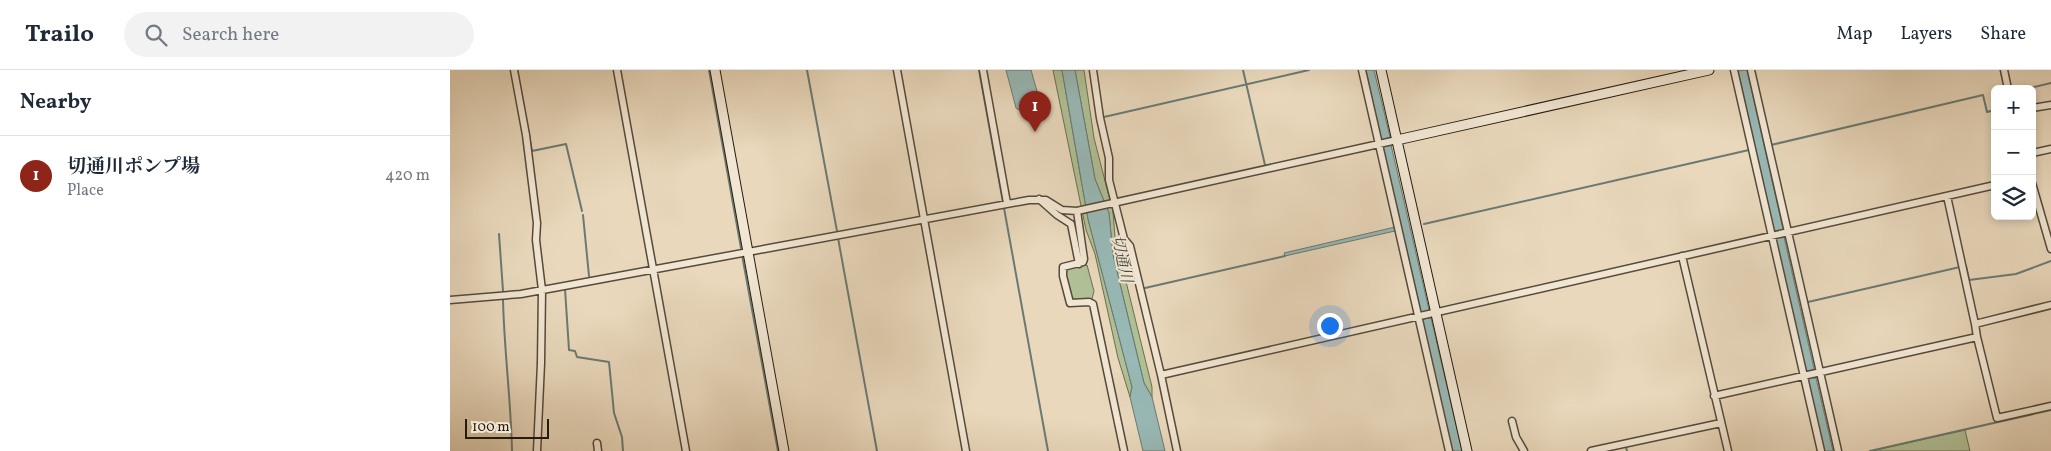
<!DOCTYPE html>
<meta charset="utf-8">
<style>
:root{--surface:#fff;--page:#f2f2f3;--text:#1f2937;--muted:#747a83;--line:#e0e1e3;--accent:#8f2418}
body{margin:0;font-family:Vollkorn,"Noto Serif JP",serif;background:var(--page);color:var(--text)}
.controls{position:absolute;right:15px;top:15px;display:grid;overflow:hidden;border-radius:8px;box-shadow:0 2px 8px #0003}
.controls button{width:45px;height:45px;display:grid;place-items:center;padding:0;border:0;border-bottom:1px solid var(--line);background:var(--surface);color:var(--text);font:25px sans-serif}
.scale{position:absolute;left:15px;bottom:12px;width:84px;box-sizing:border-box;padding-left:5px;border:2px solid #251b0e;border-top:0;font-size:14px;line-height:18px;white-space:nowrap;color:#251b0e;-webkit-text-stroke:4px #f1e6d3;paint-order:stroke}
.you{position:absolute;left:879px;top:255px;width:18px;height:18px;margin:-12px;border:4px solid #fff;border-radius:50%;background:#1a73e8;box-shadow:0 0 0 8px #1a73e833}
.badge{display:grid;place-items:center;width:32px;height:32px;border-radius:50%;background:var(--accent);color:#fff;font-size:16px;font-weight:700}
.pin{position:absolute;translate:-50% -41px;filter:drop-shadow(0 1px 2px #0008)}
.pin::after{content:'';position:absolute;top:26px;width:18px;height:15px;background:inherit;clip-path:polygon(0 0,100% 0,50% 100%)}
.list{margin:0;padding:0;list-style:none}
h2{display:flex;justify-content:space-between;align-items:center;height:65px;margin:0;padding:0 20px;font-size:21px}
h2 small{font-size:16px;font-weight:400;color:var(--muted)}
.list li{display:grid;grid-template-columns:32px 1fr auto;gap:15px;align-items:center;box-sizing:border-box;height:80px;padding:0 20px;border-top:1px solid var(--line)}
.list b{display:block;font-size:19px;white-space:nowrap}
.list p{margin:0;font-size:16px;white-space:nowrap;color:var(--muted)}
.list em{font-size:16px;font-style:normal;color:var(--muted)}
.icon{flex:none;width:28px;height:28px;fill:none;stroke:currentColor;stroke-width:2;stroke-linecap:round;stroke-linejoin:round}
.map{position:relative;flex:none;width:1601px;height:381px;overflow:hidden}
header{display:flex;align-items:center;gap:30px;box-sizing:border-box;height:70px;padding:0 25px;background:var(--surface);border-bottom:1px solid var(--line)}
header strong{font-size:24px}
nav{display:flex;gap:28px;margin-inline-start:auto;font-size:18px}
.search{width:350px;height:45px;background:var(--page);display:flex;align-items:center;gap:12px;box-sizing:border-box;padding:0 18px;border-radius:28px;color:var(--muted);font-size:19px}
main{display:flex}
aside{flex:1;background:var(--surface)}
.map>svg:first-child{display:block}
</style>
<header>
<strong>Trailo</strong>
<div class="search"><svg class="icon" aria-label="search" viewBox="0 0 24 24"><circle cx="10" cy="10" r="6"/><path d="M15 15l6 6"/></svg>Search here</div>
<nav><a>Map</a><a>Layers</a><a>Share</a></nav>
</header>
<main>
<aside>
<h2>Nearby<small></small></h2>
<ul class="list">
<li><span class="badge">1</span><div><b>切通川ポンプ場</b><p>Place</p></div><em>420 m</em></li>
</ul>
</aside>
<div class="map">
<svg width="1601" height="381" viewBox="0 0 1601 381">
<rect width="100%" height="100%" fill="#e9d8bc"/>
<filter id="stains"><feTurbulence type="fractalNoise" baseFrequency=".004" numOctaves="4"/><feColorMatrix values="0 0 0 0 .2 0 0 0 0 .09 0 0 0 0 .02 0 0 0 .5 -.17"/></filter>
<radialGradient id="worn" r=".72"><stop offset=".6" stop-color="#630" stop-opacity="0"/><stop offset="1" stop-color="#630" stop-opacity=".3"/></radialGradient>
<path fill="#b0c096" stroke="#6a6e52" d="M 603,0 L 612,0 L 638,149 L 682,317 L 680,327 L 668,288 L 645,184 L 636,160 Z
M 625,0 L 634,0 L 644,68 L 663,142 L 665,167 L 702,317 L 702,327 L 694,313 L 663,185 L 659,143 L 645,109 Z
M 637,195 L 644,221 L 642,229 L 622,230 L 615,205 L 618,199 Z
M 1515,360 L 1520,381 L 1421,381 Z"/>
<path fill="#98b9b6" stroke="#6a7a73" d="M 556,0 L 581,0 L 590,32 L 585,40 L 574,43 L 566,38 Z
M 612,0 L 625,0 L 645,109 L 659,143 L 663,185 L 694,313 L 702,327 L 715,381 L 693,381 L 680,327 L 682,317 L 638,149 Z
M 916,0 L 924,0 L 940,67 L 937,68 L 939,75 L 941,75 L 979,240 L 977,241 L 978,248 L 981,248 L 1012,381 L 1002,381 L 972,250 L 975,249 L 974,242 L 971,242 L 933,77 L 936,76 L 934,70 L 931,69 Z
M 1297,0 L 1333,159 L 1330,161 L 1331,168 L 1334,167 L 1364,299 L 1361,300 L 1363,308 L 1366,308 L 1383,381 L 1374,381 L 1357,309 L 1360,309 L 1359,301 L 1356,301 L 1326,169 L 1329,168 L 1327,162 L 1324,161 L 1288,1 Z
M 945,157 L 945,161 L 835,186 L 834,183 Z"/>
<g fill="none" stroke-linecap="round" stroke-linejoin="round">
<path stroke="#6a7a73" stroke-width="2" d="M 67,0 L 82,81 L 116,74 L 132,141
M 259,0 L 291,178
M 357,0 L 387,161
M 529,0 L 553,132
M 793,0 L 815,95
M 1576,19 L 1601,13
M 654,47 L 859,0
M 1321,75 L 1533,25 L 1537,42 L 1545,40
M 554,138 L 598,381
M 133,145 L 139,206
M 974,154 L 1299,80
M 49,164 L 53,221
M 388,168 L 427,381
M 292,185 L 328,381
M 1516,196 L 1519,210 L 1566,204 L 1601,191
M 695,218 L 835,186
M 115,219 L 119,280 L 125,281 L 127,287 L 159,292 L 164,343 L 172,367 L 173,381
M 53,229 C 54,280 61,330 62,381
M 1358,232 L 1510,197
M 1176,377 L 1177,381
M 1420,381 L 1601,340"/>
<defs>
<path id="street" d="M 64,0 L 76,65 L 87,153 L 86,170 L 92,220 L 91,293 L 87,381
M 167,0 L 236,381
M 447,0 L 516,381
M 533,0 L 557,133
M 643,0 L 650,48 L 659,88 L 659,110 L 674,169 L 680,176 L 711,305 L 727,381
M 912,0 L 999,381
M 1284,0 L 1371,381
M 1301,0 L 1388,381
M 1554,0 L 1558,19
M 1582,38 L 1601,35
M 1582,83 L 1601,79
M 1582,113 L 1601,179
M 1497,126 L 1525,254
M 589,129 L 607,145 L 621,154 L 629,194
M 627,141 L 634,189 L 633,192 L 613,197 L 613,206 L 620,233 L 639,232 L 643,234 L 674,381
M 1232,186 L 1278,381
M 0,230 L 71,224 L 579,130 L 596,130 L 612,140 L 627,141 L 947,70
M 1527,267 L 1547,348 L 1601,336
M 711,305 L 1545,115
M 1264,326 L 1527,267 L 1525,254 L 1601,235
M 1062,351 L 1066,367 L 1074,381
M 147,373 L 148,381
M 1141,381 L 1271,353"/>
<path id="secondary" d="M 265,0 L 334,381
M 931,0 L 1017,381
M 947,70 L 1259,0"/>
</defs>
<use href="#street" stroke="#564a3a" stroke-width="9"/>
<use href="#secondary" stroke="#251b0e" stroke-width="11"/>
<use href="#street" stroke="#f1e6d3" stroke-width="6"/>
<use href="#secondary" stroke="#f1e6d3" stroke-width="9"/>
</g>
<g text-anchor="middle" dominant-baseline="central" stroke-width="4" stroke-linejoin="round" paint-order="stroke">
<g font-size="16" font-style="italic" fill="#484a40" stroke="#f1e6d3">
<text transform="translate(671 189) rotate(78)">切通川</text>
</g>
</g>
<rect width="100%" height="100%" filter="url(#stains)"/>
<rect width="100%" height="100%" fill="url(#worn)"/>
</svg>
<div class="controls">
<button>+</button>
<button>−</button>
<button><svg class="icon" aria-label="layers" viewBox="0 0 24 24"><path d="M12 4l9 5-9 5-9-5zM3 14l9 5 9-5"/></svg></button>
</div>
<div class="scale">100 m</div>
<div class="you"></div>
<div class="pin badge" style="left:585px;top:62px">1</div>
</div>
</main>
